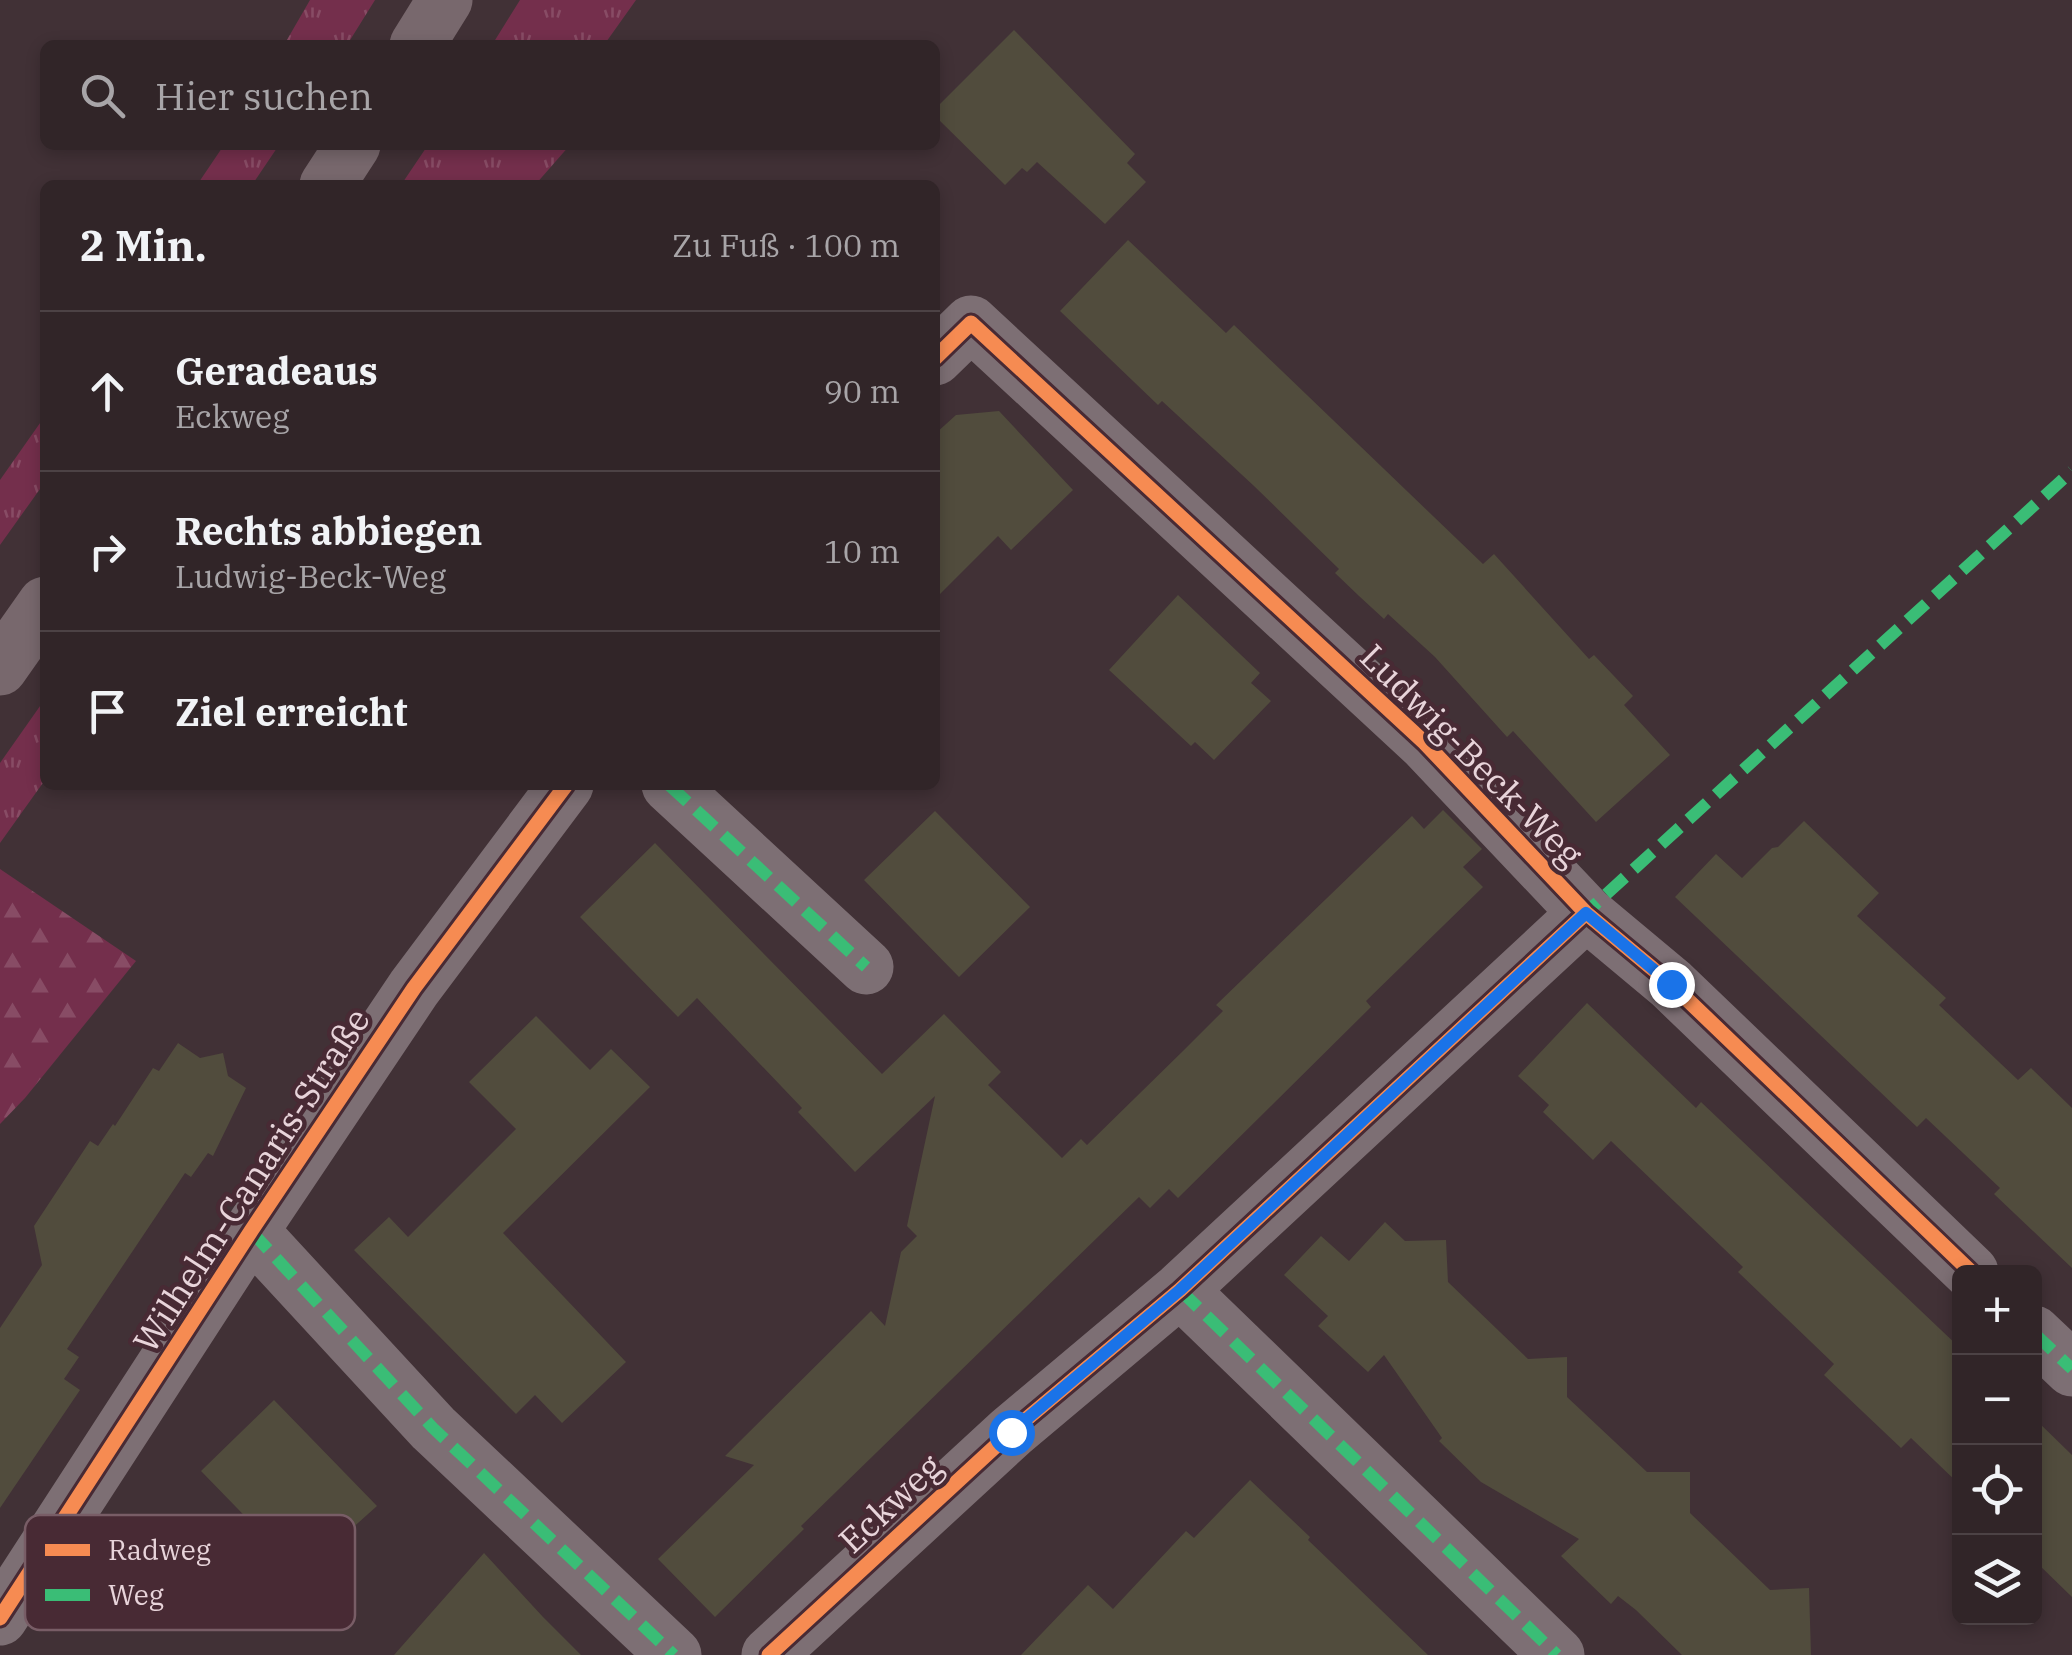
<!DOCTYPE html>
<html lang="de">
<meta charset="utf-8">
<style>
:root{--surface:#312528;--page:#3d3134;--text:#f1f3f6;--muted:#a8a5a8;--line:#4c4245}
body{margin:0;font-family:"IBM Plex Serif",serif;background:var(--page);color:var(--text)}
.controls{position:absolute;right:30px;bottom:30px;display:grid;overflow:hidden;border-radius:15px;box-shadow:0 5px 15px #0003}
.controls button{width:90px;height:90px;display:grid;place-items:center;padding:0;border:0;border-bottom:2px solid var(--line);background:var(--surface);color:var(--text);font:50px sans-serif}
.stop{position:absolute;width:30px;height:30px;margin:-22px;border:8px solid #1a73e8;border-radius:50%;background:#fff}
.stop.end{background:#1a73e8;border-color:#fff;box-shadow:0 2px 10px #0008}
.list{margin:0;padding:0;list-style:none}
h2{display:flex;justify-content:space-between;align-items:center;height:130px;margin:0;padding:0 40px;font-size:42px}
h2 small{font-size:32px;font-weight:400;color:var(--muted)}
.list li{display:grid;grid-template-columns:65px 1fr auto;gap:30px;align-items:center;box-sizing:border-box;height:160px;padding:0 40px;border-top:2px solid var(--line)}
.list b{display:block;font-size:38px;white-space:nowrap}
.list p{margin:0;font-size:32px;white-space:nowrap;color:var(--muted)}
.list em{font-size:32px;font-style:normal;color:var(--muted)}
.icon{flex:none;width:55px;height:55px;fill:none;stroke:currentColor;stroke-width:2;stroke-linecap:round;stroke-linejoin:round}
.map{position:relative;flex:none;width:2072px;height:1655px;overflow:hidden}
.search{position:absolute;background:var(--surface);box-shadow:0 5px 15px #0003;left:40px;top:40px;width:900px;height:110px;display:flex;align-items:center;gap:25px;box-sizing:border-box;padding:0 35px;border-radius:15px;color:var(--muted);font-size:38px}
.panel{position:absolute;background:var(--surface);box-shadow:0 5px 15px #0003;left:40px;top:180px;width:900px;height:610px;border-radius:15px}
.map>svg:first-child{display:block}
</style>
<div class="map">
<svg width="2072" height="1655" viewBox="0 0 2072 1655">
<defs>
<pattern id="grass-tufts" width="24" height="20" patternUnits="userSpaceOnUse" patternTransform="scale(2.5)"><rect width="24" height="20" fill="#742f4c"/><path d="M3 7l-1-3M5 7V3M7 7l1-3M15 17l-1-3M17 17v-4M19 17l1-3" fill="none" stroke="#884c65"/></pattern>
<pattern id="forest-firs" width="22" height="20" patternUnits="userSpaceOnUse" patternTransform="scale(2.5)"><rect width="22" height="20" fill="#742f4c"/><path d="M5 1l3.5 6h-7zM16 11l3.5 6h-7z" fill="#884c65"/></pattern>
</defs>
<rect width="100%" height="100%" fill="#413136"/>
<path fill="url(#grass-tufts)" d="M 310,0 L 375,0 L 347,45 L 284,45 Z
M 520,0 L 636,0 L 604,45 L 492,45 Z
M 224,145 L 279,145 L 252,185 L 197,185 Z
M 428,145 L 570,145 L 535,185 L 401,185 Z
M 45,416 L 45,482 L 0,545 L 0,480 Z
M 45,699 L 45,780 L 0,843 L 0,763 Z"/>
<path fill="url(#forest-firs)" d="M 0,869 L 136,961 L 25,1098 L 0,1124 Z"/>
<path fill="#514c3d" d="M 1014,30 L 1135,154 L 1127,163 L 1146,182 L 1105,224 L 1037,162 L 1027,172 L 1022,168 L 1005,185 L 935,116 L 935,109 Z
M 1128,240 L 1226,333 L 1234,325 L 1483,564 L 1494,554 L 1589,659 L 1594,655 L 1633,696 L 1624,705 L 1670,755 L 1596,822 L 1513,731 L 1507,737 L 1435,657 L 1388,614 L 1384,619 L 1359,596 L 1335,573 L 1339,569 L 1254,486 L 1162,401 L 1158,405 L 1060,311 Z
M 999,411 L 1073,490 L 1011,550 L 998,536 L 935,599 L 935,434 L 956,415 Z
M 1178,595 L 1260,673 L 1251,683 L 1271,701 L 1214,760 L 1195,742 L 1191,746 L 1109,670 Z
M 1443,810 L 1482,849 L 1463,867 L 1483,887 L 1366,1001 L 1371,1007 L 1178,1198 L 1169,1189 L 1150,1208 L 1139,1197 L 801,1526 L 804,1529 L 715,1617 L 658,1559 L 754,1465 L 725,1456 L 871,1311 L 885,1326 L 901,1252 L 917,1236 L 907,1226 L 935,1096 L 855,1172 L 798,1112 L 802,1108 L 697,998 L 678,1017 L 580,917 L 655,843 L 882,1074 L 944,1014 L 1001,1072 L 988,1085 L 1062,1158 L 1081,1139 L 1087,1145 L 1184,1050 L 1223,1011 L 1216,1005 L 1412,816 L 1424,829 Z
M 935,811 L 1030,907 L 959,977 L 864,880 Z
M 1804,821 L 1879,893 L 1857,916 L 1946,998 L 1939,1005 L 2018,1080 L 2031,1068 L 2072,1108 L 2072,1268 L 1994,1194 L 2000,1188 L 1926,1118 L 1917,1127 L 1675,897 L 1716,854 L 1742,878 L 1772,848 L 1778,847 Z
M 1587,1003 L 1696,1108 L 1701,1102 L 1960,1348 L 1960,1485 L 1911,1438 L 1901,1448 L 1824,1375 L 1834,1364 L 1738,1272 L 1743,1267 L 1611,1141 L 1593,1160 L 1543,1112 L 1549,1105 L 1518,1076 Z
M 536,1016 L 590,1070 L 611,1049 L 650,1087 L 503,1233 L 626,1362 L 562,1423 L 535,1395 L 516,1414 L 354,1250 L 389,1217 L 408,1237 L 516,1129 L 469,1082 Z
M 178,1043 L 200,1058 L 223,1053 L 228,1076 L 246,1088 L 213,1156 L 208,1153 L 191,1177 L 185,1173 L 67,1349 L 79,1357 L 64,1379 L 80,1390 L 0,1508 L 0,1328 L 42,1265 L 34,1226 L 90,1141 L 98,1146 L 113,1124 L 115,1126 L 153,1068 L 159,1071 Z
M 1385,1222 L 1405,1241 L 1446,1240 L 1448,1282 L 1528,1359 L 1567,1357 L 1567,1397 L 1647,1472 L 1690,1472 L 1690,1513 L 1770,1590 L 1809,1588 L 1811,1655 L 1682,1655 L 1636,1610 L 1618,1596 L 1611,1604 L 1561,1556 L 1579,1539 L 1481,1482 L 1439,1441 L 1442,1438 L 1384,1355 L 1368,1372 L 1318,1326 L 1328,1316 L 1284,1275 L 1321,1236 L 1349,1261 Z
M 274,1400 L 377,1506 L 320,1557 L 290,1525 L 271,1543 L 201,1471 Z
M 2034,1418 L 2072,1455 L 2072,1597 L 2034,1560 Z
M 1250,1480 L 1310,1537 L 1308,1540 L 1428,1655 L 1021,1655 L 1088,1585 L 1113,1609 L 1186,1531 L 1194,1538 Z
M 484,1553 L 543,1617 L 581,1655 L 394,1655 Z"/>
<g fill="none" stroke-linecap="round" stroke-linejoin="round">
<path stroke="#7d6f74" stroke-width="55" d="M 935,358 L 971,323 L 1425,743 L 1586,913 L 1671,984 L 1971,1272
M 669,785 L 866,967
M 251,1231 L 433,1428 L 674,1655
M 1180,1290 L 1557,1655
M 2034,1333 L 2072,1369
M 0,1618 L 251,1231 L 414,988 L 566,785
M 769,1655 L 1011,1432 L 1180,1290 L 1586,913"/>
<path stroke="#78686d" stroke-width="55" d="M 417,45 L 445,0
M 327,185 L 353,145
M 0,668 L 45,604"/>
<path stroke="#3abd76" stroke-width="12" stroke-dasharray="25 12" stroke-linecap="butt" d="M 669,785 L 866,967
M 1579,919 L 2072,471
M 251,1231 L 433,1428 L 674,1655
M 1180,1290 L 1557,1655
M 2034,1333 L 2072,1369"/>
<defs>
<path id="cycleway" d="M 935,358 L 971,323 L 1425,743 L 1586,913 L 1671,984 L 1971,1272
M 0,1618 L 251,1231 L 414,988 L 566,785
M 769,1655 L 1011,1432 L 1180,1290 L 1586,913"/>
</defs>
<use href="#cycleway" stroke="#482a34" stroke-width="21"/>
<use href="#cycleway" stroke="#f68b52" stroke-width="15"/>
</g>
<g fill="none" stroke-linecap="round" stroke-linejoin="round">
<path stroke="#1a73e8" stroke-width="12" d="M 1011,1432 L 1180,1290 L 1586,913 L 1671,984"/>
</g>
<g text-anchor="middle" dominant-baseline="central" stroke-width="9" stroke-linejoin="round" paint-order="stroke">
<g font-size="35" fill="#e8d4da" stroke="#482a34">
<text transform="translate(1472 755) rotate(45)">Ludwig-Beck-Weg</text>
<text transform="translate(251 1180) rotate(-57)">Wilhelm-Canaris-Straße</text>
<text transform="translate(890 1503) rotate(-43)">Eckweg</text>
</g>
</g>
<rect x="25" y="1515" width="330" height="115" rx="15" fill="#482a34" stroke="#785d66" stroke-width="2.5"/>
<rect x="45" y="1544" width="45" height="12" fill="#f68b52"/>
<rect x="45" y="1589" width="45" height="12" fill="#3abd76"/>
<g font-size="28" fill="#e8d4da">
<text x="108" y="1560">Radweg</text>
<text x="108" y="1605">Weg</text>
</g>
</svg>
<div class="controls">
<button>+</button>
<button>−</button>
<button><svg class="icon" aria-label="locate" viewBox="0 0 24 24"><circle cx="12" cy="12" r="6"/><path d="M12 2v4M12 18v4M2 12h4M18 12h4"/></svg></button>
<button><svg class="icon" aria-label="layers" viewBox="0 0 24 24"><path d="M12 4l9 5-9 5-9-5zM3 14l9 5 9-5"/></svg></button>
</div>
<div class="stop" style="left:1011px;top:1432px"></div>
<div class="stop end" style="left:1671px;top:984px"></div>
<div class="search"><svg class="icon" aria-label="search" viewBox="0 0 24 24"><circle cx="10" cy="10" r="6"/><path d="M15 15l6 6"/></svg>Hier suchen</div>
<section class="panel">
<h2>2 Min.<small>Zu Fuß · 100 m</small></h2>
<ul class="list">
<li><svg class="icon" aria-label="ahead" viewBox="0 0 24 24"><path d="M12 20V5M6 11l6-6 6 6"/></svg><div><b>Geradeaus</b><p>Eckweg</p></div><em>90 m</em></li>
<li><svg class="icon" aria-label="right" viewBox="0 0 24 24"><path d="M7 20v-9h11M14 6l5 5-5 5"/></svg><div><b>Rechts abbiegen</b><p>Ludwig-Beck-Weg</p></div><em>10 m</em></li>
<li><svg class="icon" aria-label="arrive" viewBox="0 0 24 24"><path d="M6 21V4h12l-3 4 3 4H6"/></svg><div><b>Ziel erreicht</b></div></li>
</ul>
</section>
</div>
